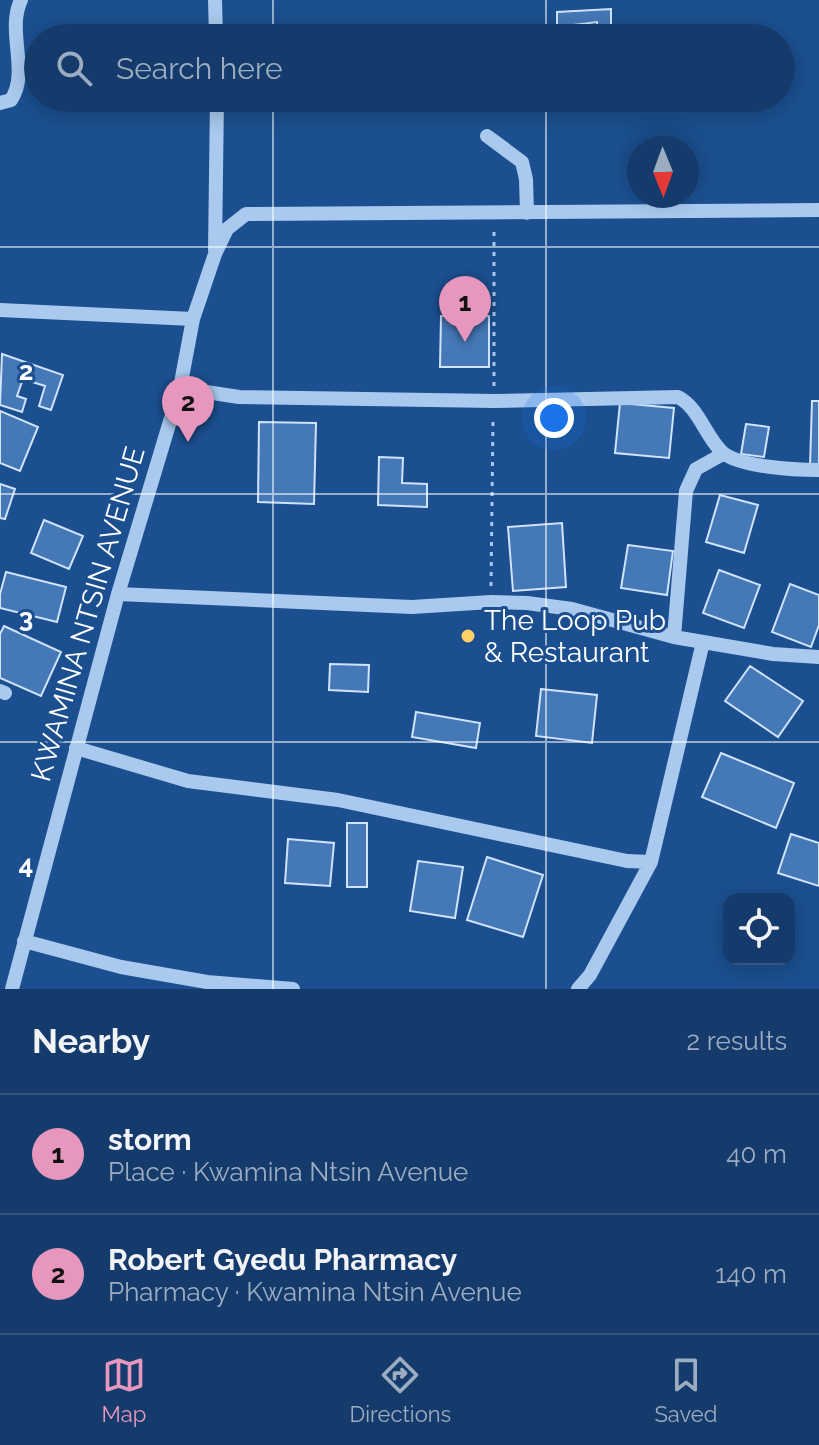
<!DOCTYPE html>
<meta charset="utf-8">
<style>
:root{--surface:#143b6b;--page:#214673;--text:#f1f3f6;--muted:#9dadc1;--line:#33557e;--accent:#e797bd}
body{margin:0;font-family:Raleway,sans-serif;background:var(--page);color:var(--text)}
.controls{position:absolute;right:24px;bottom:24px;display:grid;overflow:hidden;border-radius:16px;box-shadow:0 4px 20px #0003}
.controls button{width:72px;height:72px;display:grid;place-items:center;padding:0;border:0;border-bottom:2px solid var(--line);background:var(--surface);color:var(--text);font:40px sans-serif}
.compass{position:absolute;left:627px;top:136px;width:72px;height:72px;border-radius:50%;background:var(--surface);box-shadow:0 4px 20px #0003;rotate:179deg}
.you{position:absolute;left:554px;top:418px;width:28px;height:28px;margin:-20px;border:6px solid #fff;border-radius:50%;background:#1a73e8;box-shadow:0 0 0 12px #1a73e833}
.badge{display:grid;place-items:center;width:52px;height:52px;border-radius:50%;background:var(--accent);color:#111;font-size:26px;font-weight:700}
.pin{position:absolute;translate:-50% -66px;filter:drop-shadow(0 2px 4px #0008)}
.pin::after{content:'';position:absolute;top:42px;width:28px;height:24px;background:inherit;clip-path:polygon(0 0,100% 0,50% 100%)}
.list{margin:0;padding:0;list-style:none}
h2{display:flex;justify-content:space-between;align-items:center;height:104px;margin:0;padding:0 32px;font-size:34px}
h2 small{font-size:26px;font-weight:400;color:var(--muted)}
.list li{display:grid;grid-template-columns:52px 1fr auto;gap:24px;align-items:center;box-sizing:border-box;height:120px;padding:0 32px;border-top:2px solid var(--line)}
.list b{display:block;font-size:30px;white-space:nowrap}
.list p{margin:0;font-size:26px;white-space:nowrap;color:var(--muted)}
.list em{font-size:26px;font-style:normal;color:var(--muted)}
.icon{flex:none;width:44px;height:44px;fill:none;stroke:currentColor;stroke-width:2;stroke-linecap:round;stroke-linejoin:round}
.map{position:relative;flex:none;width:819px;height:989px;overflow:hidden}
.search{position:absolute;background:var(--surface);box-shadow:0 4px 20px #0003;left:24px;right:24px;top:24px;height:88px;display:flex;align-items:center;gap:20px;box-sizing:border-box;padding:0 28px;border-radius:44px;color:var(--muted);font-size:30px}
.sheet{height:344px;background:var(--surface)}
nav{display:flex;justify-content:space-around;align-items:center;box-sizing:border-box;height:112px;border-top:2px solid var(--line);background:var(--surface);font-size:22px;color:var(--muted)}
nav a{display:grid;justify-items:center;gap:4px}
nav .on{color:var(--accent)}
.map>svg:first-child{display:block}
</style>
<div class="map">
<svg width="819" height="989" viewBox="0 0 819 989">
<rect width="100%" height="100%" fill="#1b4f8f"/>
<path fill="#4478b7" stroke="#cfe3fa" stroke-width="2" d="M 611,9 L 611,38 L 598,38 L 597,22 L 557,27 L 557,12 Z
M 441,316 L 489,316 L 489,367 L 440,367 Z
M 2,354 L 63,375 L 51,410 L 39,406 L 45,386 L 23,379 L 17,396 L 26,399 L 22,412 L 0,405 Z
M 812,401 L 819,401 L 819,466 L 810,466 Z
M 620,403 L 674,408 L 669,458 L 615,453 Z
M 0,411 L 38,427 L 20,471 L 0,463 Z
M 259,422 L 316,423 L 314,504 L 258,502 Z
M 746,424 L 769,427 L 764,457 L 741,454 Z
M 379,457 L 403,458 L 402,483 L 427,484 L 427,507 L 378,505 Z
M 0,484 L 15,489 L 5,519 L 0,518 Z
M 720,495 L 758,505 L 744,553 L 706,542 Z
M 44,520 L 83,536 L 69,569 L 31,553 Z
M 562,523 L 566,587 L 513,591 L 508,527 Z
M 628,545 L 673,551 L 667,595 L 621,588 Z
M 719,570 L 760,585 L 744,628 L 703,613 Z
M 6,572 L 66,587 L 57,622 L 0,608 L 0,594 Z
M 790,584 L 819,595 L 819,625 L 811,647 L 772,632 Z
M 4,626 L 61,652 L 41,696 L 0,678 L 0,634 Z
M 330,664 L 369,665 L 368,692 L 329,690 Z
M 750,666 L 803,701 L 778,737 L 725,701 Z
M 541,689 L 597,695 L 592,743 L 536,736 Z
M 416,712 L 480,723 L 476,748 L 412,737 Z
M 721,753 L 794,783 L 776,828 L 702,797 Z
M 347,823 L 367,823 L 367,887 L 347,887 Z
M 791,834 L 819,843 L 819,886 L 778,873 Z
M 288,839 L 334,843 L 330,886 L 285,883 Z
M 487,857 L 543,875 L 523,937 L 467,920 Z
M 418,861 L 463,867 L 455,918 L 410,911 Z"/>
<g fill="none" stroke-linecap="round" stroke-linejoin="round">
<path stroke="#a9c9ee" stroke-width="3" stroke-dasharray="4 6" stroke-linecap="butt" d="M 494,386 L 494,229
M 491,586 L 493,417"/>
<path stroke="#a9c9ee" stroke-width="14" d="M 215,0 L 216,38
M 0,103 L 11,100 C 30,72 6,31 21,0
M 487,136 L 522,162 L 526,179 L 527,213
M 215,250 L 217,98
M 0,310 L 193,319
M 180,388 L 239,397 L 494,401 L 678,397 C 698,407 705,435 721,451 C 736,467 796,470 819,470
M 118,594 L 412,607 L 491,602 L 527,603 L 572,609 L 674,637 L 773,654 L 819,657
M 674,637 L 686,491 L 696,469 L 723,454
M 0,691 L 5,693
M 76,748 L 188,781 L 338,800 L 627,861 L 651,862 L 703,642
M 24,941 L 121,967 L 207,982 L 293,989
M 12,989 L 118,594 L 180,388 L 193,319 L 215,254 L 227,229 L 246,214 L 819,210
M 578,989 L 590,975 L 651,862"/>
</g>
<path fill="none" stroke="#fff" stroke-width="2" stroke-opacity="0.55" d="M 273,0 L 273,38M 546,0 L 546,38M 273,98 L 273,989M 546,98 L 546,989M 0,247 L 819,247M 0,494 L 819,494M 0,742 L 819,742"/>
<circle fill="#ffd166" stroke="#1b4f8f" stroke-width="3" cx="468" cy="636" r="8"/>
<g text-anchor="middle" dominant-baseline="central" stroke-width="6" stroke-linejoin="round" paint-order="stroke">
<g font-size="28" fill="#fff" stroke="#1b4f8f">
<text transform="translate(88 614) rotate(-74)">KWAMINA NTSIN AVENUE</text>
</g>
<g font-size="28" fill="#fff" stroke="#1b4f8f" text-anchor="start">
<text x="484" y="620">The Loop Pub<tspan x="484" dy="32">&amp; Restaurant</tspan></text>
</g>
</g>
<g font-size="26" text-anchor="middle" font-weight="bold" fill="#fff" stroke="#1b4f8f" stroke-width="6" stroke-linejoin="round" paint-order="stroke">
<text x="26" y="380">2</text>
<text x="26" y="627">3</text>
<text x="26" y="874">4</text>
</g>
</svg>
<div class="controls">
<button><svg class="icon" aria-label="locate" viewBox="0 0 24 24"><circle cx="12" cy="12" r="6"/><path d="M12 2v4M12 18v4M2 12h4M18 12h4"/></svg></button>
</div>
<svg class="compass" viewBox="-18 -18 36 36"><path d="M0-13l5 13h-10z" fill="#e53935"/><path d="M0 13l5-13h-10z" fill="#9dadc1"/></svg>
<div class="you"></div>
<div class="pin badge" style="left:465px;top:342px">1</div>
<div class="pin badge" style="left:188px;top:442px">2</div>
<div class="search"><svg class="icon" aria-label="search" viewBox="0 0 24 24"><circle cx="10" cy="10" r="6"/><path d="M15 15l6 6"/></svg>Search here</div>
</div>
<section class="sheet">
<h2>Nearby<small>2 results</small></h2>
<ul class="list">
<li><span class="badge">1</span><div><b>storm</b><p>Place · Kwamina Ntsin Avenue</p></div><em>40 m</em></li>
<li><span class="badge">2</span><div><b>Robert Gyedu Pharmacy</b><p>Pharmacy · Kwamina Ntsin Avenue</p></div><em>140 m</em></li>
</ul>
</section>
<nav>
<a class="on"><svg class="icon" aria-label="map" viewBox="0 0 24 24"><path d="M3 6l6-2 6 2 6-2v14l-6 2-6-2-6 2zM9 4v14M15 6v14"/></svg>Map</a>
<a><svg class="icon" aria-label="directions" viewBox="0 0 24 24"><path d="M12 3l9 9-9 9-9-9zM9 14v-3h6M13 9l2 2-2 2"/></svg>Directions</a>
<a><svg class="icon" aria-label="saved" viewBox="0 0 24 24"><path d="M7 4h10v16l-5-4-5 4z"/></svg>Saved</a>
</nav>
